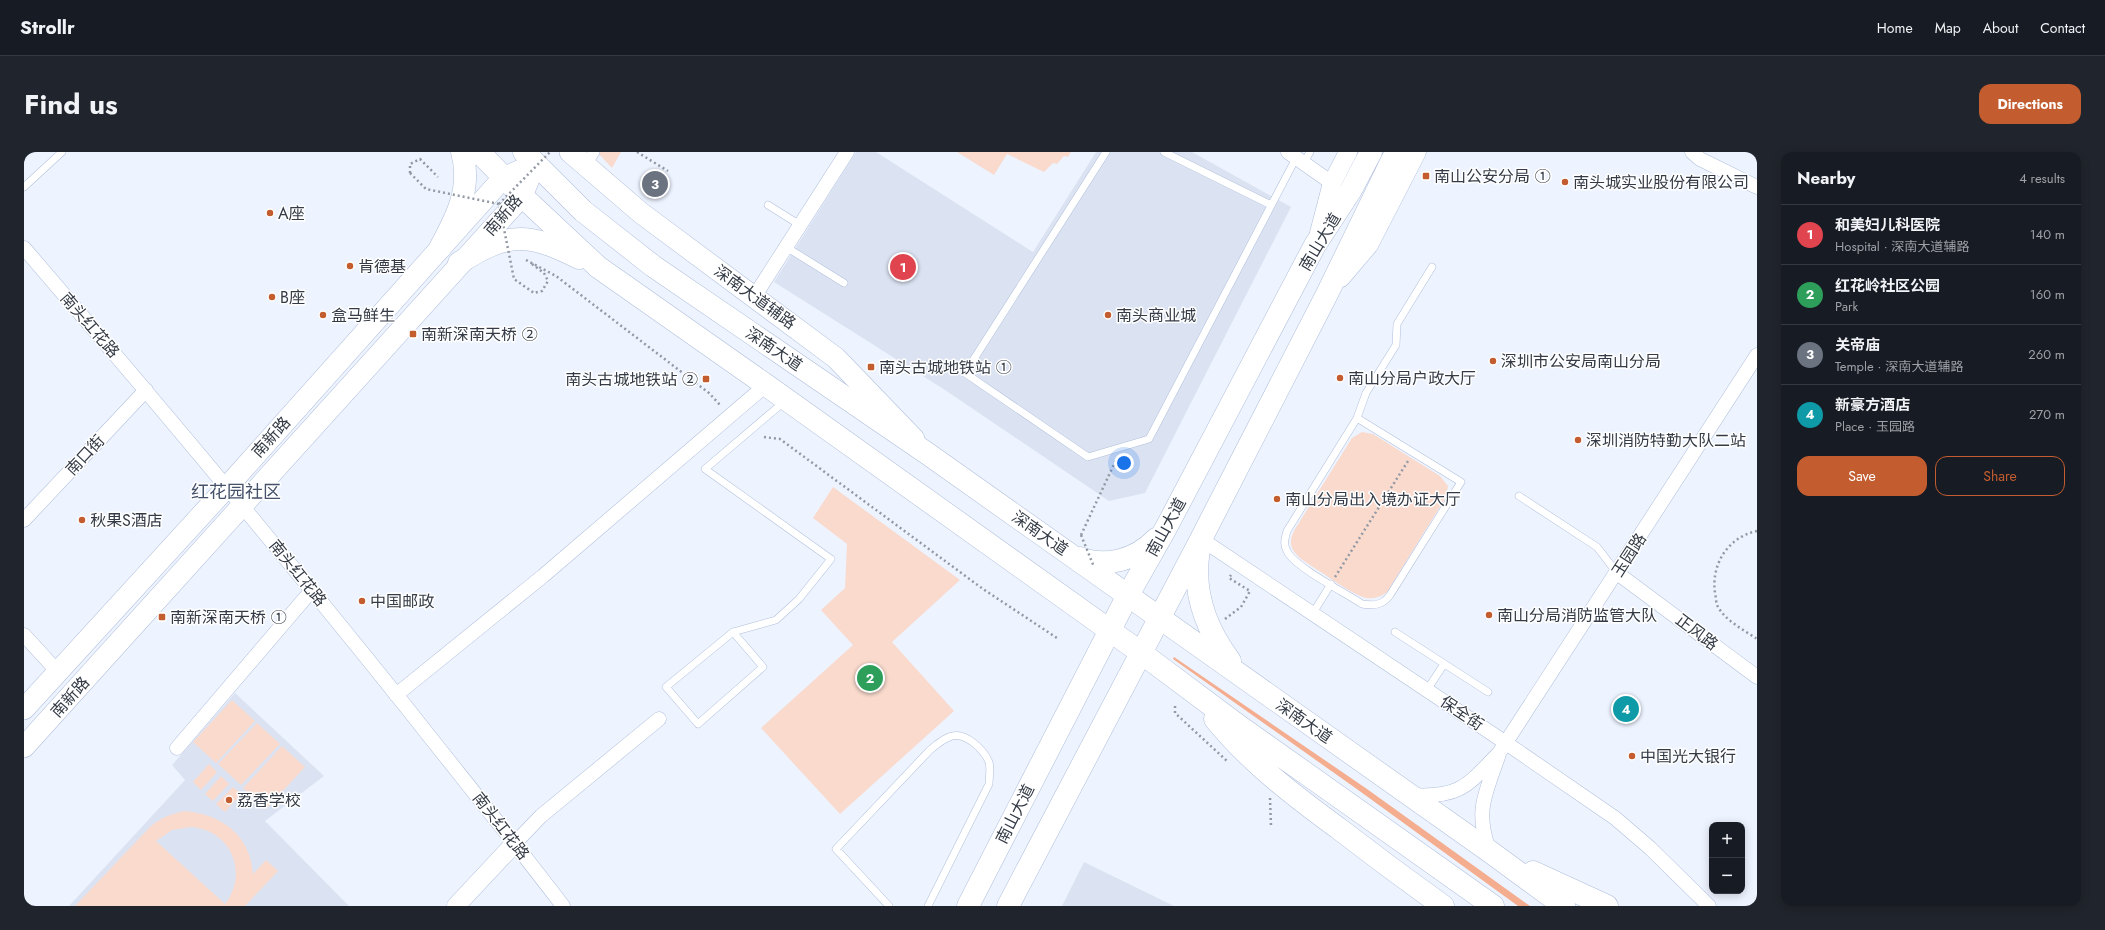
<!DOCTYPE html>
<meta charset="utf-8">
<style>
:root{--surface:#171b24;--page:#20242c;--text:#f1f3f6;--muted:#9ea1a6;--line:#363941;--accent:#c35d2f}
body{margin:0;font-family:Jost,"Noto Sans SC",sans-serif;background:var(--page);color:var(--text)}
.controls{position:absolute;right:12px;bottom:12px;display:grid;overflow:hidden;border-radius:8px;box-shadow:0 2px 10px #0003}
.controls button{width:36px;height:36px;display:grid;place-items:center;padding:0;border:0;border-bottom:1px solid var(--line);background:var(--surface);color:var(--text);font:20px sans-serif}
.you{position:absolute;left:1100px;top:311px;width:14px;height:14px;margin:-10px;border:3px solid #fff;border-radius:50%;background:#1a73e8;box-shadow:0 0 0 6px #1a73e833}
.badge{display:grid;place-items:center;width:26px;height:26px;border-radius:50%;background:var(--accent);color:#fff;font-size:13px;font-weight:700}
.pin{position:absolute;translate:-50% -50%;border:2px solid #fff;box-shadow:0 1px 4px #0006}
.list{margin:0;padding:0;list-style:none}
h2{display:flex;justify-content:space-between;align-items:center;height:52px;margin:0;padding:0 16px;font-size:17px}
h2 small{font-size:13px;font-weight:400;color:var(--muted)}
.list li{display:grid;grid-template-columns:26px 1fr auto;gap:12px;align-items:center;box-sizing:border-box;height:60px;padding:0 16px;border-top:1px solid var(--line)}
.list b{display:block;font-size:15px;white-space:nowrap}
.list p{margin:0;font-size:13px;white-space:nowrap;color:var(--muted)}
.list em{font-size:13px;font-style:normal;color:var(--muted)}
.actions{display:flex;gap:8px;padding:12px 16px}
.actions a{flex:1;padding:9px 0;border:1px solid var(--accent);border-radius:12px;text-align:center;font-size:14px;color:var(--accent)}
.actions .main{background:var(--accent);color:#fff}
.map{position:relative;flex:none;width:1733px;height:754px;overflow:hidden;border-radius:12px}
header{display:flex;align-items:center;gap:24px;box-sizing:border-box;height:56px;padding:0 20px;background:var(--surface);border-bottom:1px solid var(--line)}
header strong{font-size:19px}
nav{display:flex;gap:22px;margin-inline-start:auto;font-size:14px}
.intro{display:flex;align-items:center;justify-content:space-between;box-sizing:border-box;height:96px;padding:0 24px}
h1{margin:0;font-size:28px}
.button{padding:10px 18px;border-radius:12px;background:var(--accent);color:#fff;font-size:14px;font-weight:700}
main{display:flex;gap:24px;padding:0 24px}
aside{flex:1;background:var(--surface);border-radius:12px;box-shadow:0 2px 10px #0003}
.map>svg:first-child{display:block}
</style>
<header>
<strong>Strollr</strong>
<nav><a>Home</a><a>Map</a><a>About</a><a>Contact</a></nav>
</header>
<div class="intro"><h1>Find us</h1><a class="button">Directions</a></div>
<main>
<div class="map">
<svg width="1733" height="754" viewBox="0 0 1733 754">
<rect width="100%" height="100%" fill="#edf3ff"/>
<path fill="#dbe3f2" d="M 832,0 L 852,0 L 1009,100 L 1072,0 L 1168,0 L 1267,55 L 1121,341 L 1085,349 L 921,238 L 750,130 Z
M 211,541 L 300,624 L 241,669 L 325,754 L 45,754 L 161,628 L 148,613 Z
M 1060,710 L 1150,754 L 1038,754 Z"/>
<path fill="#f9dacd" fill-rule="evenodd" d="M 573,0 L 597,0 L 588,16 Z
M 933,0 L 1047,0 L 1044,5 L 1040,4 L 1033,12 L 1029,11 L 1020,20 L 983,2 L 970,23 Z
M 1338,280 L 1349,282 L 1416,324 L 1424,334 L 1422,345 L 1363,440 C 1357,445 1351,447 1342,446 C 1330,444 1290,415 1277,407 C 1266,397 1264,390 1271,377 L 1328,286 Z
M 809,335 L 936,428 L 868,490 L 930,559 L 816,662 L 737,576 L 829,493 L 797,458 L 821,436 L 823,392 L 789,366 Z
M 208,548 L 231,569 L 192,611 L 169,590 Z
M 233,571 L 256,592 L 217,633 L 194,612 Z
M 258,594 L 281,615 L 242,657 L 219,636 Z
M 185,612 L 193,620 L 177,638 L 169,630 Z
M 197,624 L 205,632 L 189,649 L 181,642 Z
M 209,635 L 217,642 L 201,660 L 192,652 Z
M 160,659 C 197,662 226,682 229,722 L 242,708 L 254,719 L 221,754 L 51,754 L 126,675 C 136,666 147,662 160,659 ZM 167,675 C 207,678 225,721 201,752 L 132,689 L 148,678 Z"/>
<path fill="#f5ad8f" d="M 1150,505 L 1343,637 L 1506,754 L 1494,754 L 1330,635 L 1149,507 Z"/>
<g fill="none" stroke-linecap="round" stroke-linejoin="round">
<defs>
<path id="service" d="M 1082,0 L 941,221 L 1064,305 L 1125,287 L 1272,6
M 1140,0 L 1247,53
M 1279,12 L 1286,0
M 0,35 L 38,0
M 744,53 L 776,73
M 762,95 L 820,131
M 1333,266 L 1437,330 L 1366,443 C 1359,453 1350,454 1338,452 C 1322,441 1270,415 1263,399 C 1259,392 1261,386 1263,379 L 1333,266 L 1342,241 L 1372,193 L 1373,172 L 1408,115
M 1495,344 L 1573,395 L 1593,421
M 1289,461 L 1307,432
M 709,480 L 739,515 L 674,572 L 642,535 L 709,480 L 752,468 L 775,447 L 807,407 L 681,317 L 761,249
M 1371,480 L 1464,540
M 1403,538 L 1420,512
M 865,754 L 812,697 L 906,598 C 913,592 920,586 928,584 C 942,580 960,598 965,610 C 967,616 965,626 965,632 L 904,754"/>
<path id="pedestrian" d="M 561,14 L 570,0"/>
<path id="minor" d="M 1264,0 L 1308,31
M 1668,0 L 1676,7 L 1733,35
M 0,96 C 130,247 258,400 383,556 C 435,622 488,687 539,754
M 730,145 L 823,0
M 0,368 L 122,238
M 1177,387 L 1482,591 L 1591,666 L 1626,696 L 1685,754
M 1593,421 L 1733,525
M 0,483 L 34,520
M 372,543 L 519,424 L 742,233
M 153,596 L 288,438
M 1387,643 C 1436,646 1443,634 1475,601 L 1733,203
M 491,691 L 517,664 L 635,567
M 1465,698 C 1451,659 1461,643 1474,605"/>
<path id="tertiary" d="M 1295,81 L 1308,31 L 1324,0
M 1317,126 L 1345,93 L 1393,0
M 432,754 L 491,691"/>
<path id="secondary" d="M 546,0 L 617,61 L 812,206 L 890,287
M 0,557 L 203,335 L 479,26 L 511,12
M 0,595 L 498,44 L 511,12"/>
<path id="primary" d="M 455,0 L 498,44 L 574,115 L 742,233 L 1116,500 L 1215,574 L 1469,754
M 500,0 L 559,59 L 629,114 L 904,302 L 1465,699 L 1540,754
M 416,96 C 433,65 448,36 438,0
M 435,111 C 483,80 504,80 555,106
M 1175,398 C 1168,439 1182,477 1206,509
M 1056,406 C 1082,416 1112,408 1132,387
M 1191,567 C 1226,610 1269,643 1314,676 C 1349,703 1384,729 1419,754
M 1509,720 L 1583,754
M 944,754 L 1104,443 L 1142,376 L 1291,93 L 1327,38 L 1347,0
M 984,754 L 1177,387 L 1303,142 L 1372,0"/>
</defs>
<use href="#service" stroke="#b0bfdb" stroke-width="8"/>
<use href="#pedestrian" stroke="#b0bfdb" stroke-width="12"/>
<use href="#minor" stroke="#b0bfdb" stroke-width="15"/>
<use href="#tertiary" stroke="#b0bfdb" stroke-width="19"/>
<use href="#secondary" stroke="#b0bfdb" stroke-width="22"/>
<use href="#primary" stroke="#b0bfdb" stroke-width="23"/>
<path stroke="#9299a4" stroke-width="2.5" stroke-dasharray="2 3" stroke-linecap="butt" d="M 613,0 L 644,19
M 386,21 L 386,12 L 396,7 L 414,25
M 502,108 L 532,124 L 685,241 L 697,254
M 508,112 L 520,121 L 524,129 L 518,139 L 510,141
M 740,285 L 756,287 L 959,437 L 1033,486
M 1733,379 C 1704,385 1687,412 1691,441 C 1692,445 1692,450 1693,453 C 1700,468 1720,478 1733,487
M 1057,383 L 1092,308
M 1311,425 L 1384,309
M 1201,467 L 1217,455 L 1226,439 L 1205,426 L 1207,423
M 1151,554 L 1151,561 L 1203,609
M 1246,646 L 1247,674"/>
<use href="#service" stroke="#fff" stroke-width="7"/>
<use href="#pedestrian" stroke="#fff" stroke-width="11"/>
<use href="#minor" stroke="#fff" stroke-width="14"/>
<use href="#tertiary" stroke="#fff" stroke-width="18"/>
<use href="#secondary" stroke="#fff" stroke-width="21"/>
<use href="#primary" stroke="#fff" stroke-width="22"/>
<path stroke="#9299a4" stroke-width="2.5" stroke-dasharray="2 3" stroke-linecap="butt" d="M 386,21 L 402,37 L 475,52 L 490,127 L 510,141
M 475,52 L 526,0
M 1057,383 L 1070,415"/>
</g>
<g fill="#c35d2f" stroke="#fff" stroke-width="1.5">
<rect x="1398" y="20" width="8" height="8" rx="2"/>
<circle cx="1541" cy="30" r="4"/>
<circle cx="246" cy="61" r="4"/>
<circle cx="326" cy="114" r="4"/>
<circle cx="248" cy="145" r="4"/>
<circle cx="299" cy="163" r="4"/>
<circle cx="1084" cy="163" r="4"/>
<rect x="385" y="178" width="8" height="8" rx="2"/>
<circle cx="1469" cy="209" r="4"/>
<rect x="843" y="211" width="8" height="8" rx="2"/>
<circle cx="1316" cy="226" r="4"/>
<rect x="678" y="223" width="8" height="8" rx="2"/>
<circle cx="1554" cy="288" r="4"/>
<circle cx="1253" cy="347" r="4"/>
<circle cx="58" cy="368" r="4"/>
<circle cx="338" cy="449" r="4"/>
<circle cx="1465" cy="463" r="4"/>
<rect x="134" y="461" width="8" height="8" rx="2"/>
<circle cx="1608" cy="604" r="4"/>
<circle cx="205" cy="648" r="4"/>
</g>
<g text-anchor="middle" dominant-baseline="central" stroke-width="3" stroke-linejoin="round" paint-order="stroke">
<g font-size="16" fill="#343b46" stroke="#fff" text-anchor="start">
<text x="1410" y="24">南山公安分局 ①</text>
<text x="1549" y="30">南头城实业股份有限公司</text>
<text x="254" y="61">A座</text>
<text x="334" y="114">肯德基</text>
<text x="256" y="145">B座</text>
<text x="307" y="163">盒马鲜生</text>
<text x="1092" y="163">南头商业城</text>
<text x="397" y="182">南新深南天桥 ②</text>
<text x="1477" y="209">深圳市公安局南山分局</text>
<text x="855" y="215">南头古城地铁站 ①</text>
<text x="1324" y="226">南山分局户政大厅</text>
<text x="674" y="227" text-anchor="end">南头古城地铁站 ②</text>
<text x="1562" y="288">深圳消防特勤大队二站</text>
<text x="1261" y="347">南山分局出入境办证大厅</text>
<text x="66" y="368">秋果S酒店</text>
<text x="346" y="449">中国邮政</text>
<text x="1473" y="463">南山分局消防监管大队</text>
<text x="146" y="465">南新深南天桥 ①</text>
<text x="1616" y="604">中国光大银行</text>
<text x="213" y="648">荔香学校</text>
</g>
<g font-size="16" fill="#343b46" stroke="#fff">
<text transform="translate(479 63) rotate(-49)">南新路</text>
<text transform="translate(1296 90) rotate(-59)">南山大道</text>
<text transform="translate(731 145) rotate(36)">深南大道辅路</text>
<text transform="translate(66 173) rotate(49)">南头红花路</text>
<text transform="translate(750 197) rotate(34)">深南大道</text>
<text transform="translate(247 285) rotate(-48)">南新路</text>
<text transform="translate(61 303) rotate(-47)">南口街</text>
<text transform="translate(1142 375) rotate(-61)">南山大道</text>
<text transform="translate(1016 381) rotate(35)">深南大道</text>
<text transform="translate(1605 403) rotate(-57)">玉园路</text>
<text transform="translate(274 421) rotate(51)">南头红花路</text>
<text transform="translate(1673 480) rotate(37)">正风路</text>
<text transform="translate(46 545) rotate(-48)">南新路</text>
<text transform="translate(1438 561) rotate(34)">保全街</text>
<text transform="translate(1280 569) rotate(35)">深南大道</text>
<text transform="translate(991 662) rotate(-63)">南山大道</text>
<text transform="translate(477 674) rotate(52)">南头红花路</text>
</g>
<g font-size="18" fill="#45526a" stroke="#fff">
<text x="212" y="340">红花园社区</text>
</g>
</g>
</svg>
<div class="controls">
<button>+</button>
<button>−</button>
</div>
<div class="you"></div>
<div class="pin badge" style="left:879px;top:115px;background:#e0444e">1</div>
<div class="pin badge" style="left:846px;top:526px;background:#2e9e5b">2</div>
<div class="pin badge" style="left:631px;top:32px;background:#6b7280">3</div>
<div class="pin badge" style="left:1602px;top:557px;background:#0f9aa8">4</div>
</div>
<aside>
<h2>Nearby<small>4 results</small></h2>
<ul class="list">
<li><span class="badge" style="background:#e0444e">1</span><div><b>和美妇儿科医院</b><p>Hospital · 深南大道辅路</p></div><em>140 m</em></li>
<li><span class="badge" style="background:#2e9e5b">2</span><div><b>红花岭社区公园</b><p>Park</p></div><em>160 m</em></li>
<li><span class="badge" style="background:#6b7280">3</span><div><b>关帝庙</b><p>Temple · 深南大道辅路</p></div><em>260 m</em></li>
<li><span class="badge" style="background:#0f9aa8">4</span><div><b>新豪方酒店</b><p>Place · 玉园路</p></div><em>270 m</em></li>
</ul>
<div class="actions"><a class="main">Save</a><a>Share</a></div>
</aside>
</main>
